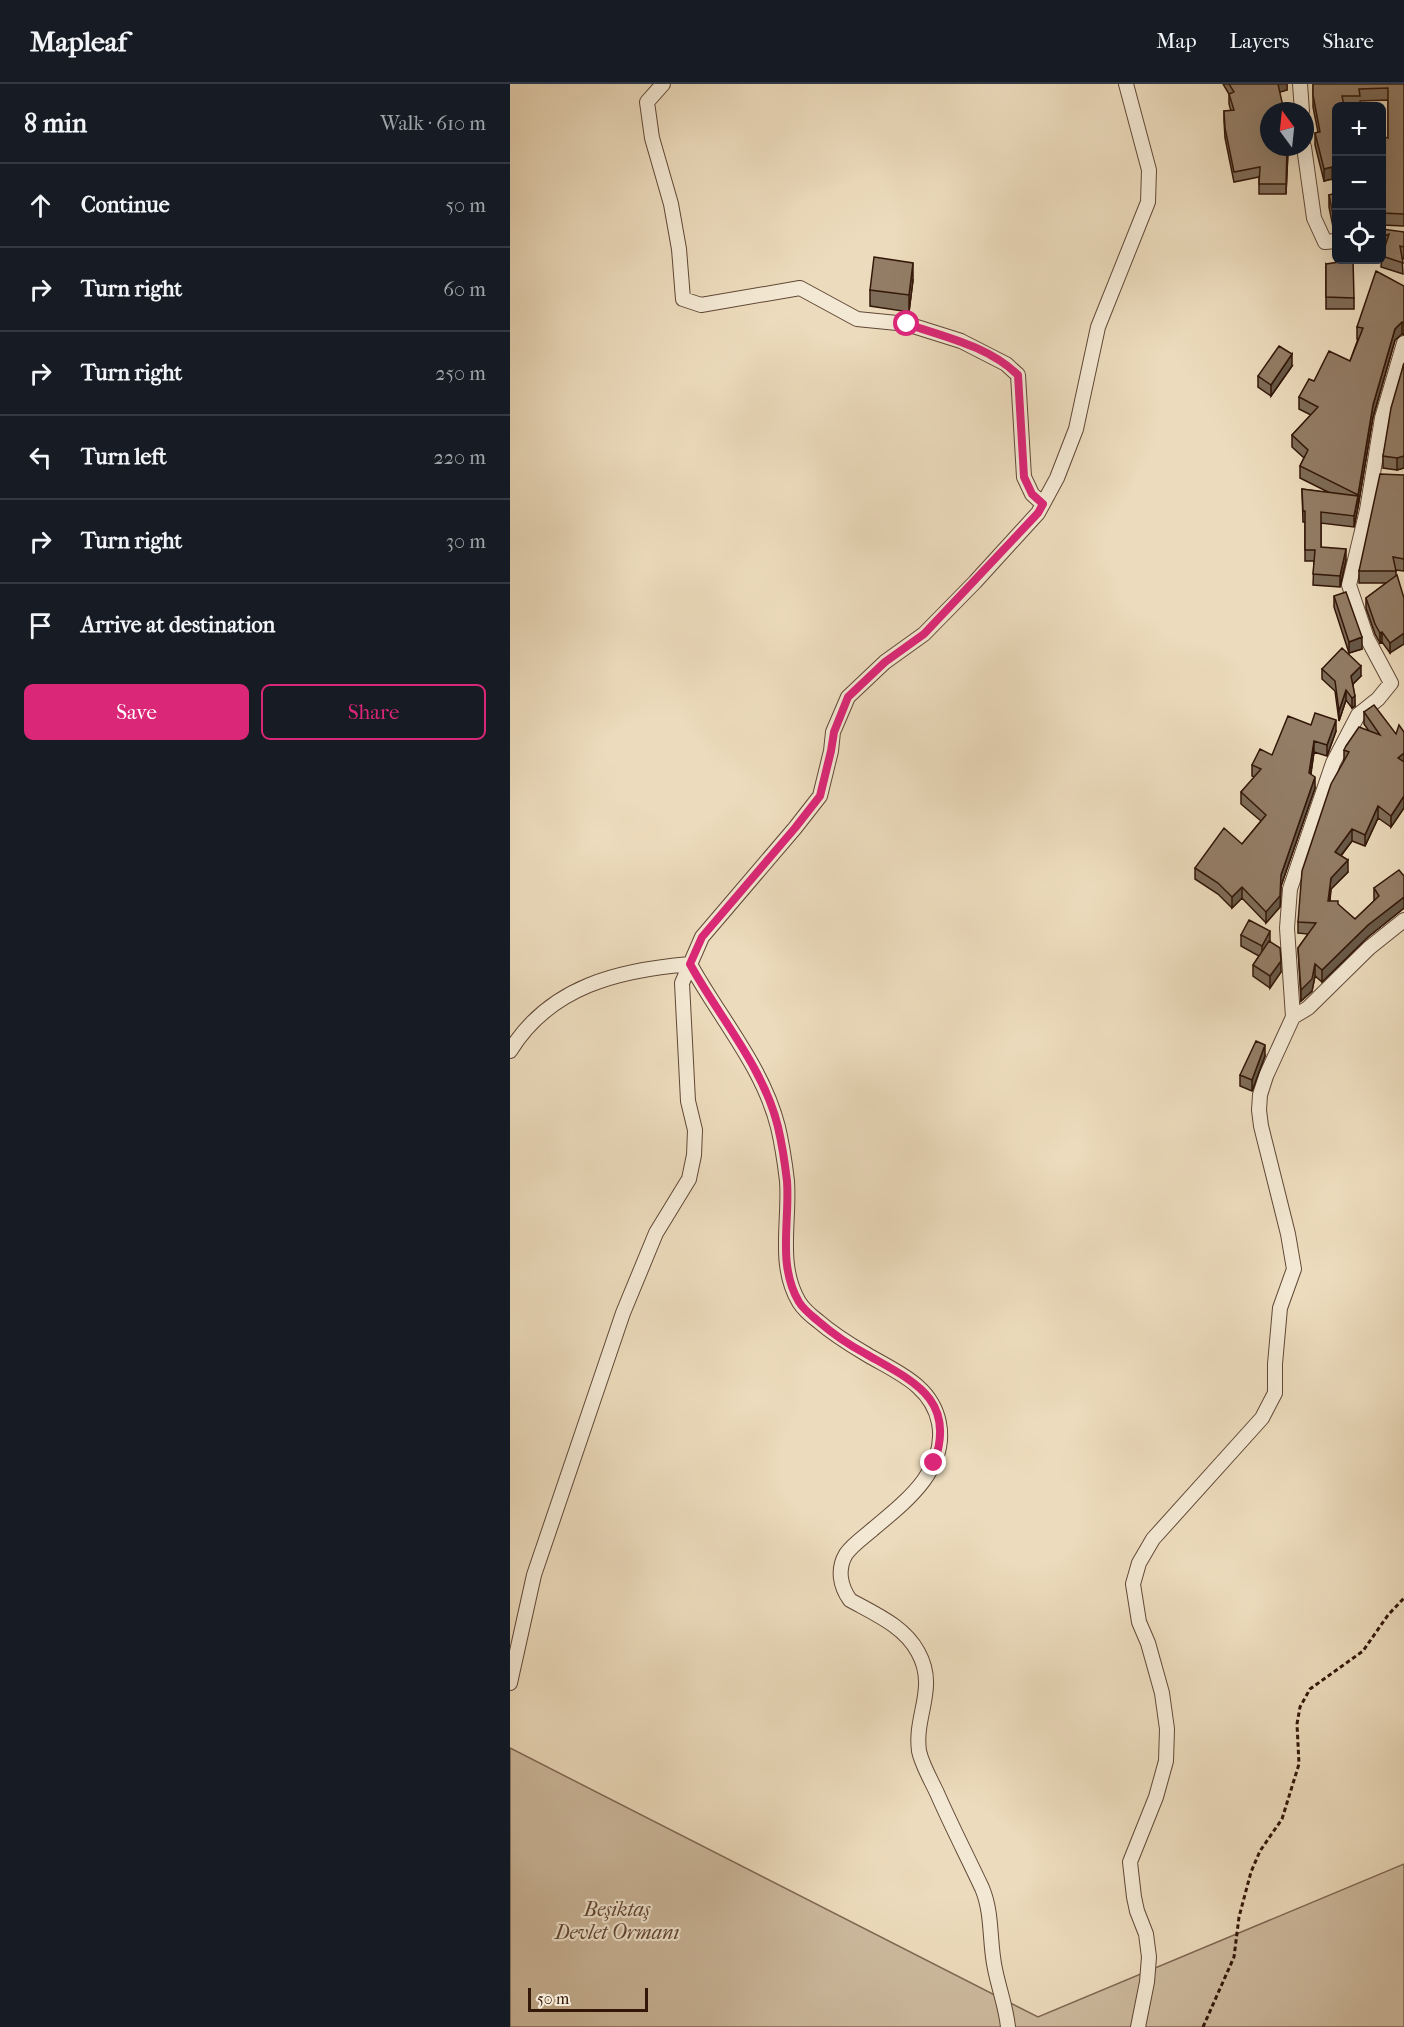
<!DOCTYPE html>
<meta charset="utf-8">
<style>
:root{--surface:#171b24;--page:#242831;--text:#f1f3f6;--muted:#9ea1a6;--line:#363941;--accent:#db2777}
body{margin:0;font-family:"IM FELL French Canon",serif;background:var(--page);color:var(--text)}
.controls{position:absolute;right:18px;top:18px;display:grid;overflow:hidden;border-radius:9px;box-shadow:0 6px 24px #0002}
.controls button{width:54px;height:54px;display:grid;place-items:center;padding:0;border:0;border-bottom:2px solid var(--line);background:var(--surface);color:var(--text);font:30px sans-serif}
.compass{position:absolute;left:750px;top:18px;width:54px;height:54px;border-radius:50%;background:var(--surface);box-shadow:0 6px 24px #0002;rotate:345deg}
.scale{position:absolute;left:18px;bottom:15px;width:120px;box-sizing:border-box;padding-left:6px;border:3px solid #331709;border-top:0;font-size:16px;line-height:21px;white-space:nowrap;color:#331709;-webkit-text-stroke:4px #f3e8d3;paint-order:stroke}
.stop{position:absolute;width:18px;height:18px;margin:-14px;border:4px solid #db2777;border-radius:50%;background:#fff}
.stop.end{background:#db2777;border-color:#fff;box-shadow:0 2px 6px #0008}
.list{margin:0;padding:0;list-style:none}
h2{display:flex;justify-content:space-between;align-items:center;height:78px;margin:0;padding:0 24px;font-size:26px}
h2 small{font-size:20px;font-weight:400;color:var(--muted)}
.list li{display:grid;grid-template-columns:39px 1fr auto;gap:18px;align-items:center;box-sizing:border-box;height:84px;padding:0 24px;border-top:2px solid var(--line)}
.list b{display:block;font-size:22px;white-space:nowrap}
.list em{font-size:20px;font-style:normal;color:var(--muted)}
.actions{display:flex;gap:12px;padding:18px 24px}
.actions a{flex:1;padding:14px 0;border:2px solid var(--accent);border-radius:9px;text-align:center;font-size:21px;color:var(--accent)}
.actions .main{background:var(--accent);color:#fff}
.icon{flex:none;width:33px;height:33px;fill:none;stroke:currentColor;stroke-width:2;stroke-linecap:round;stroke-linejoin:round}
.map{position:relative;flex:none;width:894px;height:1943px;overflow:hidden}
header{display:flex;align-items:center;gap:36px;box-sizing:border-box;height:84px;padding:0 30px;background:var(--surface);border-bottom:2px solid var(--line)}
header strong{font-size:28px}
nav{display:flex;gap:33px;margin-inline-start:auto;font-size:21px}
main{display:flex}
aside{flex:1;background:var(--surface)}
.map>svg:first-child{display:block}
</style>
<header>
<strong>Mapleaf</strong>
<nav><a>Map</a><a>Layers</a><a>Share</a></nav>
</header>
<main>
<aside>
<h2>8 min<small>Walk · 610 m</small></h2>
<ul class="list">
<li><svg class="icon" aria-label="ahead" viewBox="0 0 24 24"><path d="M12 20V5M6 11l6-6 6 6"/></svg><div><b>Continue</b></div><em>50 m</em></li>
<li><svg class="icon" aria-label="right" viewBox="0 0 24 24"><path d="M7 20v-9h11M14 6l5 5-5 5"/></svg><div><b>Turn right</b></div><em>60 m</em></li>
<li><svg class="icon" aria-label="right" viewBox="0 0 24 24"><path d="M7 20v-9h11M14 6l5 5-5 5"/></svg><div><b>Turn right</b></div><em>250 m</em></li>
<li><svg class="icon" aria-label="left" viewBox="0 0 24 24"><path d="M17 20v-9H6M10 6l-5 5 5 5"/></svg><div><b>Turn left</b></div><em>220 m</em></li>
<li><svg class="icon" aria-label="right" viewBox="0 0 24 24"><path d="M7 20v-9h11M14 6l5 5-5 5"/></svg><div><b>Turn right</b></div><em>30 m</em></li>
<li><svg class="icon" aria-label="arrive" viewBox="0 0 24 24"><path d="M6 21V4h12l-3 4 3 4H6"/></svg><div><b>Arrive at destination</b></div></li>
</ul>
<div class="actions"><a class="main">Save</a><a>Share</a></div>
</aside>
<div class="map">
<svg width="894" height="1943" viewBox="0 0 894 1943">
<rect width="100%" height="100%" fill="#ecdbbc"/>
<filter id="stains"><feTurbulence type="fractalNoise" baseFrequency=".00333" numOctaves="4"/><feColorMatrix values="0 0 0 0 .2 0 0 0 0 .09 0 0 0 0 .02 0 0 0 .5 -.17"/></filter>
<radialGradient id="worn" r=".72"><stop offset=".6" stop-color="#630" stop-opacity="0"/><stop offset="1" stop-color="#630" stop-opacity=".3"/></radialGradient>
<path fill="#cdba9e" stroke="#806854" stroke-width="1.5" d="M 0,1664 L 528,1933 L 894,1780 L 894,1943 L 0,1943 Z"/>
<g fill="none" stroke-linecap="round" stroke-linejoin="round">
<defs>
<path id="street" d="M 153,0 L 137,18 L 142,54 L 161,120 L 169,165 L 173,215 L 191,221 L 290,204 L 347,235 L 397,240 L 451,257 L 496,280 L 508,291 L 514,393 L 522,410 L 533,420
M 790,0 L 792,27
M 794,63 L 804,134 L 815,158 L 826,157
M 783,933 L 798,924 L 859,864 L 894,836
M 0,967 C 40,902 109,886 180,880 C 209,933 253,983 268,1043 C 272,1060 275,1080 277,1097 C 280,1137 267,1181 289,1218 C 294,1226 300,1231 308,1237 C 323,1250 339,1260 356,1270 C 386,1288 422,1301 429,1339 C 438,1386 394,1419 363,1445 C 354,1453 343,1460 336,1470 C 327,1485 330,1502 340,1516 C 365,1530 394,1542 408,1568 C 428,1604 404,1631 409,1667 C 412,1681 421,1696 427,1709 C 441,1741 457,1772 472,1804 C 483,1830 479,1858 485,1885 C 489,1905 496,1923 498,1943
M 0,1599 L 24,1491 L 113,1229 L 146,1149 L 179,1095 L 184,1071 L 185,1046 L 178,1017 L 172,899 L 192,853 L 285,744 L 310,712 L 321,667 L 323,648 L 338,613 L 375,578 L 414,550 L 465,498 L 528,429 L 547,394 L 566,345 L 588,243 L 638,118 L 639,86 L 616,0
M 628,1943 L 637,1898 L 639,1873 L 636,1850 L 627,1827 L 624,1813 L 620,1778 L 646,1713 L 656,1677 L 657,1645 L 652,1609 L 638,1559 L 629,1538 L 623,1500 L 629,1479 L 643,1455 L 752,1334 L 765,1309 L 765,1280 L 770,1224 L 784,1185 L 778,1150 L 751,1042 L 749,1026 L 750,1011 L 756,992 L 783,933 L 777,844 L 780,805 L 823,679 L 848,631 L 868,615 L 881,599 L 857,554 L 839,501 L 857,426 L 872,334 L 894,259"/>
</defs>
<use href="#street" stroke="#614836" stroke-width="16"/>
<path stroke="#331709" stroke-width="3" stroke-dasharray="4.5 3" stroke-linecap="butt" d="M 693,1943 L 724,1873 L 729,1833 L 741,1788 L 750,1767 L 772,1735 L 789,1680 L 787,1640 L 790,1623 L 800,1605 L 853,1567 L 878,1531 L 894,1514"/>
<use href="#street" stroke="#f3e8d3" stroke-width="14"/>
</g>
<path fill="#7e6c58" stroke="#331709" stroke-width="1.5" d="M 713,0 L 777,0 L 777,6 L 769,8 L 759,27 L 785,63 L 785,65 L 778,67 L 776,110 L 749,110 L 749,93 L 724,98 L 715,54 L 714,37 L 714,27 L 721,27 L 719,20 L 719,10 Z
M 803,0 L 894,0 L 894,142 L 872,141 L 872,85 L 874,85 L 878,54 L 878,16 L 850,17 L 850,22 L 826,22 L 826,148 L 824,148 L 819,123 L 819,111 L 826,110 L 822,95 L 814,97 L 805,61 L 805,49 L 808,48 L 803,23 Z
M 894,148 L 894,175 L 892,174 L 893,190 L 871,183 L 872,171 L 874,164 Z
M 816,180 L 844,214 L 844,225 L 816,225 Z
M 403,196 L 399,228 L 360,222 L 360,206 Z
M 894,202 L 894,251 L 892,250 L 885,256 L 863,333 L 848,423 L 844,443 L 811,439 L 811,463 L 836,476 L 830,503 L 803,501 L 804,477 L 795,477 L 795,438 L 793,438 L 792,405 L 820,409 L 790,394 L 790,382 L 794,374 L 782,363 L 782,351 L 801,331 L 789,325 L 789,313 L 804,297 L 840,277 L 848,255 L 847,255 L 847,243 Z
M 894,279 L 894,384 L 887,386 L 873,384 L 873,372 Z
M 782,282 L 761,312 L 748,303 L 748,292 Z
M 894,391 L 894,487 L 886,486 L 886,491 L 880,569 L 872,558 L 870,559 L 865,550 L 856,524 L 856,514 L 876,499 L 849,499 L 849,487 Z
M 824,512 L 852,565 L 839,569 L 824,523 Z
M 812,585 L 851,592 L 843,600 L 845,622 L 842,624 L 836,616 L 829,637 L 825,607 L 812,595 Z
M 854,628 L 886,650 L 894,648 L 894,724 L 881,743 L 868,734 L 855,762 L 842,757 L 831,772 L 838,788 L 821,805 L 820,817 L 828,821 L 845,835 L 864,817 L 864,804 L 894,792 L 894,824 L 858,853 L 812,898 L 805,892 L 802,907 L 791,917 L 788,864 L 798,850 L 788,849 L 788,838 L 834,678 L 834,666 L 859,647 L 854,640 Z
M 801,641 L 826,647 L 817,672 L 804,668 L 801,690 L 805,704 L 771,802 L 770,823 L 756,839 L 732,814 L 722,824 L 708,810 L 685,795 L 685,784 L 732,760 L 751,737 L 731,720 L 731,708 L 745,693 L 742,692 L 742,681 L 762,671 Z
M 731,851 L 760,857 L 771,888 L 760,904 L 743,892 L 743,881 L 749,872 L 731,862 Z
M 755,972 L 742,1007 L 730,1002 L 730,991 Z"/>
<path fill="#675847" stroke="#331709" stroke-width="1.5" d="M 767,0 L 777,0 L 777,6 L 767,9 Z
M 777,63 L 785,63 L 785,65 L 778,67 L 776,110 Z
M 822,83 L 822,95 L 814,97 L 814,85 Z
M 873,128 L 873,140 L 872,141 L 872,129 Z
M 879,150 L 879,162 L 872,165 L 872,153 Z
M 403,179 L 403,196 L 399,228 L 399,211 Z
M 892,238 L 892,250 L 885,256 L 863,333 L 848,423 L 848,411 L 863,321 L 885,245 Z
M 782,270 L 782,282 L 761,312 L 761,301 Z
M 894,370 L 894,384 L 887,386 L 887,374 Z
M 848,412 L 848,423 L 844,443 L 844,432 Z
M 836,465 L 836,476 L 830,503 L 830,492 Z
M 872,548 L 872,558 L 870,559 L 870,549 Z
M 894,549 L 894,560 L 880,569 L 880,559 Z
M 852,553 L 852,565 L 839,569 L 839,558 Z
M 851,582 L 851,592 L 841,602 L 841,592 Z
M 836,606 L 836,616 L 829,637 L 829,627 Z
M 845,612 L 845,622 L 842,624 L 842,614 Z
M 826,636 L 826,647 L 817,672 L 817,661 Z
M 804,657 L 804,668 L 799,700 L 799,689 Z
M 894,669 L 894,681 L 888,674 Z
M 805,693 L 805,704 L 771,802 L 770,823 L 756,839 L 756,828 L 771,791 Z
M 894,712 L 894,724 L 881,743 L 881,732 Z
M 868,722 L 868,734 L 855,762 L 855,751 Z
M 842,745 L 842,757 L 825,779 L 825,768 Z
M 838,776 L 838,788 L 821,805 L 818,828 L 818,817 L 821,794 Z
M 732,803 L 732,814 L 722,824 L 722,813 Z
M 894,813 L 894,824 L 858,853 L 812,898 L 812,886 L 858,841 Z
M 760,847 L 760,858 L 752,873 L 752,862 Z
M 771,877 L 771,888 L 760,904 L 760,892 Z
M 805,880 L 805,892 L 802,907 L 791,917 L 791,906 Z
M 755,961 L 755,972 L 742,1007 L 742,996 Z"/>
<path fill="#937d66" stroke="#331709" stroke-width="1.5" d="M 719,0 L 768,0 L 774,27 L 759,27 L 759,63 L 777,63 L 776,100 L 749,100 L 750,83 L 724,88 L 715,44 L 714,27 L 724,26 L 719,10 L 724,8 Z
M 803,0 L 894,0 L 894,130 L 872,129 L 872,85 L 874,85 L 874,53 L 878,54 L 878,4 L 849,5 L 850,12 L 832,12 L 834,22 L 826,22 L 826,99 L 822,83 L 814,85 L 805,49 L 810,48 L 803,11 Z
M 826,109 L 826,137 L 824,136 L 819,111 Z
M 872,145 L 894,148 L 894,163 L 890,162 L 893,179 L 872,172 L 879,150 L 872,153 Z
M 364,173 L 403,179 L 399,211 L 360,206 Z
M 843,176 L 844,214 L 816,213 L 816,180 Z
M 866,187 L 894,202 L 894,239 L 892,238 L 885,245 L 863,321 L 848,411 L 790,382 L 798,366 L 782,351 L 808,323 L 789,313 L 799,295 L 804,297 L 819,267 L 840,277 L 853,244 L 847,243 Z
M 769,262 L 782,270 L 761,301 L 748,292 Z
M 894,279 L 894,372 L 887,374 L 873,372 L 881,324 Z
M 870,390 L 894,391 L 894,475 L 883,473 L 886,487 L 849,487 Z
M 792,405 L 848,412 L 844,432 L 811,428 L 811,463 L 836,465 L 830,492 L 803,490 L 805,466 L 795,466 L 795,427 L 793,427 Z
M 887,491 L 894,514 L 894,549 L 880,559 L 872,548 L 870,549 L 865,540 L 856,514 Z
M 836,508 L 852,553 L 839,558 L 824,512 Z
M 832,564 L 851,582 L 841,592 L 845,612 L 842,614 L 836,606 L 829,627 L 825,597 L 812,585 Z
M 864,621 L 886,650 L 889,641 L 894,648 L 894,669 L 888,674 L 894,678 L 894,712 L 881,732 L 868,722 L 855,751 L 842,745 L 825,768 L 838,776 L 821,794 L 818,817 L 828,817 L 828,820 L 845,835 L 869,812 L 864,804 L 889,786 L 894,792 L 894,813 L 858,841 L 812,886 L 805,880 L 802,895 L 791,906 L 788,864 L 806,839 L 788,838 L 792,787 L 821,700 L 839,668 L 834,666 L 836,662 L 849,643 L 870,651 L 854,628 Z
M 805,629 L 826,636 L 817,661 L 804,657 L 799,689 L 805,693 L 771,791 L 770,812 L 756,828 L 732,803 L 722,813 L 708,799 L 685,784 L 714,744 L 732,760 L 756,731 L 731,708 L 751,685 L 742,681 L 750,665 L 762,671 L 778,632 L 801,641 Z
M 739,836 L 760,847 L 752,862 L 731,851 Z
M 759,857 L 770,864 L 771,877 L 760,892 L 743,881 Z
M 746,957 L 755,961 L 742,996 L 730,991 Z"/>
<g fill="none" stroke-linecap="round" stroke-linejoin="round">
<path stroke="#db2777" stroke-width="8" d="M 397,240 C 435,253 478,262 508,291 L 514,393 L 522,410 L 533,420 L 528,429 L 414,550 L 375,578 L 338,613 L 324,648 L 321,667 L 310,712 L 285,744 L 192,853 L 180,880 C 209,933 254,984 268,1043 C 272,1060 275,1080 277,1097 C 280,1137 267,1181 289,1218 C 294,1226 301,1231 308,1237 C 323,1250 339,1261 356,1270 C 403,1297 447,1315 424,1379"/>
</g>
<g text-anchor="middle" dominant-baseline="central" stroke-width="4.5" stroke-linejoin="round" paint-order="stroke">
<g font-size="20" font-style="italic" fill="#614836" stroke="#f3e8d3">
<text x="107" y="1825">Beşiktaş<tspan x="107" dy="23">Devlet Ormanı</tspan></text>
</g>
</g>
<rect width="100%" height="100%" filter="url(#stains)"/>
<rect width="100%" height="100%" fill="url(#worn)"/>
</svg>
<div class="controls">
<button>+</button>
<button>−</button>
<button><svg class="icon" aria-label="locate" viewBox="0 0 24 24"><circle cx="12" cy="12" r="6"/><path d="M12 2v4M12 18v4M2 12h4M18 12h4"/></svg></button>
</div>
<svg class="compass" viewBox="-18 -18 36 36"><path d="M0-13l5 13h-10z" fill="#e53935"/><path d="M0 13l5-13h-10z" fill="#9ea1a6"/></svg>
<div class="scale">50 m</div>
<div class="stop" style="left:397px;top:240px"></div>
<div class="stop end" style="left:424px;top:1379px"></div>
</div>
</main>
